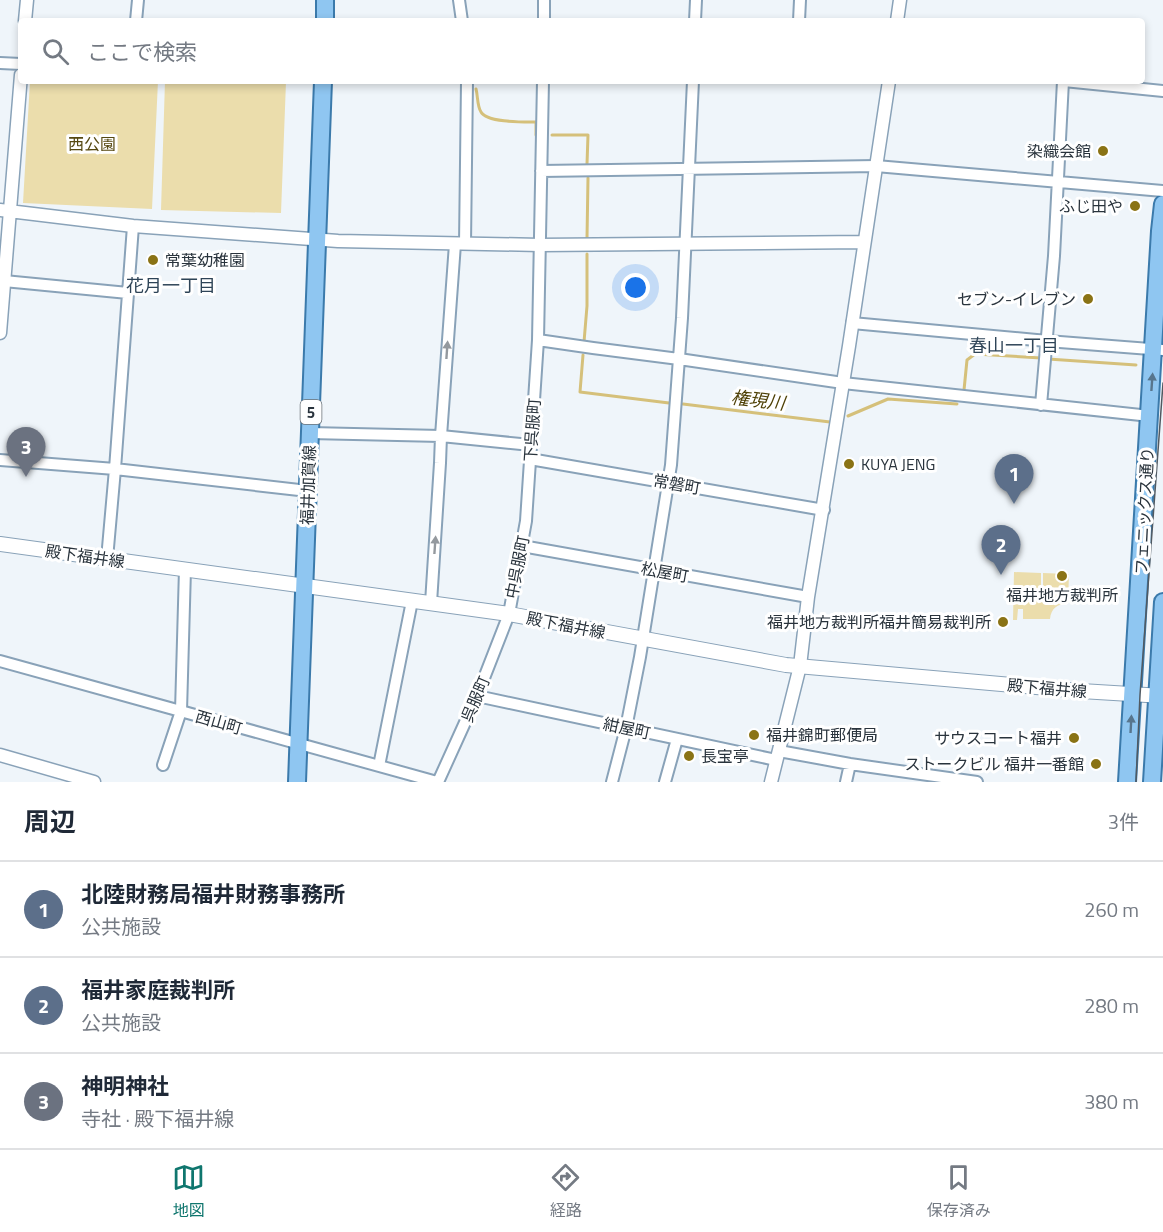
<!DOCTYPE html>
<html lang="ja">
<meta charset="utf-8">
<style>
:root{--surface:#fff;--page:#f2f2f3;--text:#1f2937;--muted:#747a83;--line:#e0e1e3;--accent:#0f766e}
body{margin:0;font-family:"Titillium Web","Noto Sans JP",sans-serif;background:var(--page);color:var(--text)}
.you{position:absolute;left:636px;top:288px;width:21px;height:21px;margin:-15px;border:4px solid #fff;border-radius:50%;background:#1a73e8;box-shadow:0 0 0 9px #1a73e833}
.badge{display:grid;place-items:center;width:39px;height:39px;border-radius:50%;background:var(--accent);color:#fff;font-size:20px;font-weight:700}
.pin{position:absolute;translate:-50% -50px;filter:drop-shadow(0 2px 3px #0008)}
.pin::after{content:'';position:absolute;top:32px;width:21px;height:18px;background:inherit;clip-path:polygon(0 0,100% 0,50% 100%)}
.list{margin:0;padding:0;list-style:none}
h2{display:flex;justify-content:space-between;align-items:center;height:78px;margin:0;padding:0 24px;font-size:26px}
h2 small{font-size:20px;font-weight:400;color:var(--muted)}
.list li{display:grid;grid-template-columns:39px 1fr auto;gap:18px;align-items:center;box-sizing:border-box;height:96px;padding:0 24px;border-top:2px solid var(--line)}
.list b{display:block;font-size:22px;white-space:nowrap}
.list p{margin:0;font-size:20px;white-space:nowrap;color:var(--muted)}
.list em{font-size:20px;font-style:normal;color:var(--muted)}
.icon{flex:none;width:33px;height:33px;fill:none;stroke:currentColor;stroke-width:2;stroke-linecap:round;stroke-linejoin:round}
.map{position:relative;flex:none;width:1163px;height:782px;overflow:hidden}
.search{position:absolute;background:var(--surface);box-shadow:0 3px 9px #0003;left:18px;right:18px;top:18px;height:66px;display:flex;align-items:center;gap:15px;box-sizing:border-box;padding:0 21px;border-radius:6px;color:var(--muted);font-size:22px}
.sheet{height:366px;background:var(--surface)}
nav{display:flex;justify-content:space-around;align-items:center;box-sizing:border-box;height:84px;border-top:2px solid var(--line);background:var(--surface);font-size:16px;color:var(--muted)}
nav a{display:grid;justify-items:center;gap:3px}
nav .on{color:var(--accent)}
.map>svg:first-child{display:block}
</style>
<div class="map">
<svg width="1163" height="782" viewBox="0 0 1163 782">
<rect width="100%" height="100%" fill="#eff5fa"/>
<path fill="#ebddac" d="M 30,81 L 158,81 L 152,209 L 23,203 Z
M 165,81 L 286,82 L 281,213 L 161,210 Z
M 1014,572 L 1041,573 L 1041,588 L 1037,590 L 1036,594 L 1038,598 L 1045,598 L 1047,594 L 1045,590 L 1043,588 L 1043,573 L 1069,574 L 1068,603 C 1058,604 1051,608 1050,619 L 1023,619 L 1023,609 L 1018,609 L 1017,620 L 1013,620 Z"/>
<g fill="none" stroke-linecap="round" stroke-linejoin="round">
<path stroke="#d5c07a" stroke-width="3" d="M 476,89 C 478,96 477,106 481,112 C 487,123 524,122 536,122 L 536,135
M 552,135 L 588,135 L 587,164
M 587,238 L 588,178
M 584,342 L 587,306 L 587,254
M 583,355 L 580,392 L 669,403
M 1048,359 L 1136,365
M 964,390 L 967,360 L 975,354 L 1041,358
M 683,404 L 830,422
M 848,416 L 888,399 L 957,404"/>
<defs>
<path id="minor" d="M 459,0 L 462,21
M 136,21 L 138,0
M 544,21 L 544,0
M 695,21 L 696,0
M 799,21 L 800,0
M 0,63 L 21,64
M 1064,81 L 1163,91
M 541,171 L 876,166 L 1163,191
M 465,244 L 467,81
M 4,281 L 128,293
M 852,323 L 1047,341 L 1163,350
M 538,340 L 593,348 L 679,359 L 843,383 L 1150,416
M 1041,405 L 1054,256 L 1063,81
M 310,433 L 441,436 L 531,445
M 530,459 L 824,510
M 0,460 L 115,469 L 308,491
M 522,546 L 808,597
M 107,559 L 115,469 L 133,226
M 431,603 L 440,463 L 441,436 L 455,244
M 0,661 L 437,782
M 477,696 L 776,760
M 779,751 L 850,764 L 977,782
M 163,765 L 181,711 L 185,569
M 379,766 L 412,601
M 438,782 L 477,696 L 509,614 L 526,521 L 538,340 L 543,81
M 612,782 L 626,728 L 640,657 L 671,465 L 682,318 L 693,81
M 665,782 L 677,739
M 846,782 L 850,764"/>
<path id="tertiary" d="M 25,21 L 27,0
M 897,21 L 900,0
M 0,210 L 133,226 L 338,241 L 540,245 L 864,242
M 0,333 L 21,75
M 0,755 L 94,782
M 771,782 L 800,666 L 808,597 L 849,346 L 889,81"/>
<path id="secondary" d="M 0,544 L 509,614 L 786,665 L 1081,691 L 1163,696"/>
<path id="primary" d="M 325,21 L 325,0
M 297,782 L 323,81
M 1127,782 L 1160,231 L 1163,204
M 1152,782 L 1163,602"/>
</defs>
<use href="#minor" stroke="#89a2b8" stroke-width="14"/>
<use href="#tertiary" stroke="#89a2b8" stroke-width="15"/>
<use href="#secondary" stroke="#89a2b8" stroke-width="16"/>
<use href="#primary" stroke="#3b7aab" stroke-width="20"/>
<use href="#minor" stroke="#fff" stroke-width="10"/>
<use href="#tertiary" stroke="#fff" stroke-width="12"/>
<use href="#secondary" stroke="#fff" stroke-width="14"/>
<use href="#primary" stroke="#8fc6f1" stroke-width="16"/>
<path stroke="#515a62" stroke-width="1.5" d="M 1136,782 L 1140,695 L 1163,383"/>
</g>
<defs><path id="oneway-solid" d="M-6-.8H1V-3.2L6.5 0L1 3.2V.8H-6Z" transform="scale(1.5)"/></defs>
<g fill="#94999e">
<use href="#oneway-solid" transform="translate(447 350) rotate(-86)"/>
<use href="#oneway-solid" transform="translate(435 545) rotate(-86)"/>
</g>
<g fill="#57758d">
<use href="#oneway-solid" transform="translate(1152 382) rotate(-86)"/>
<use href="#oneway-solid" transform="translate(1131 724) rotate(-87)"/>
</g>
<g fill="#8a7315" stroke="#fff" stroke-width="2">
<circle cx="1103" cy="151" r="6"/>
<circle cx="1135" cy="206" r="6"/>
<circle cx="153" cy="260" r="6"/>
<circle cx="1088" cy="299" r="6"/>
<circle cx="849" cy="464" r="6"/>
<circle cx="1062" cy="576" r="6"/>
<circle cx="1003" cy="622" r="6"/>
<circle cx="754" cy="735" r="6"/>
<circle cx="1074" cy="738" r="6"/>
<circle cx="689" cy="756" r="6"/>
<circle cx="1096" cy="764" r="6"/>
</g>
<g text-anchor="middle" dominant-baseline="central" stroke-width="6" stroke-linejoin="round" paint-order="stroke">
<rect fill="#fff" stroke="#697076" stroke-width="1.5" x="300.5" y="400" width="21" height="24" rx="4.5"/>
<g font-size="15" font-weight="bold" fill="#29333c">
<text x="311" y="412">5</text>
</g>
<g font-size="16" fill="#564811" stroke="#fff">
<text x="92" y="144">西公園</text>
</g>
<g font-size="16" fill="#29333c" stroke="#fff" text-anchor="end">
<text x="1091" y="151">染織会館</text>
<text x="1123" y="206">ふじ田や</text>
<text x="165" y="260" text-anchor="start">常葉幼稚園</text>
<text x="1076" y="299">セブン-イレブン</text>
<text x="861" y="464" text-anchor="start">KUYA JENG</text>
<text x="1062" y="595" text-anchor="middle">福井地方裁判所</text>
<text x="991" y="622">福井地方裁判所福井簡易裁判所</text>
<text x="766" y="735" text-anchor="start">福井錦町郵便局</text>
<text x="1062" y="738">サウスコート福井</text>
<text x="701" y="756" text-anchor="start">長宝亭</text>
<text x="1084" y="764">ストークビル 福井一番館</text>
</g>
<g font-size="16" fill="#29333c" stroke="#fff">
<text transform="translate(532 430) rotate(-86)">下呉服町</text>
<text transform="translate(677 484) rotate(10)">常磐町</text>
<text transform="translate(308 485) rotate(-88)">福井加賀線</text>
<text transform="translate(1144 511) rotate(-87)">フェニックス通り</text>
<text transform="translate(85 556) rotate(8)">殿下福井線</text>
<text transform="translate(517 567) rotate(-79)">中呉服町</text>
<text transform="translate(665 572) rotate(10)">松屋町</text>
<text transform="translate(566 625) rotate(11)">殿下福井線</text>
<text transform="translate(1047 688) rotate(5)">殿下福井線</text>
<text transform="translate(475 699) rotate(-67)">呉服町</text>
<text transform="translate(219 722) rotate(16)">西山町</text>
<text transform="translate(627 728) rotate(12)">紺屋町</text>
</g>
<g font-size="18" fill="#2e4457" stroke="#fff">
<text x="171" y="285">花月一丁目</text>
<text x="1014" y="345">春山一丁目</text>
</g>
<g font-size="18" font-style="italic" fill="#4f4107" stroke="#fff">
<text transform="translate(758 400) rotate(7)">権現川</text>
</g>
</g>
</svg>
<div class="you"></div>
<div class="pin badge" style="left:1014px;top:504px;background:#5c6f8a">1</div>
<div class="pin badge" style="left:1001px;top:575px;background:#5c6f8a">2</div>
<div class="pin badge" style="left:26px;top:477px;background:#6b7280">3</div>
<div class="search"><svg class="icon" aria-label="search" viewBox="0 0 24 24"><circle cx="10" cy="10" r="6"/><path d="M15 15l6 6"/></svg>ここで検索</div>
</div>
<section class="sheet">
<h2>周辺<small>3件</small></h2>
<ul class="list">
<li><span class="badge" style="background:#5c6f8a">1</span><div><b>北陸財務局福井財務事務所</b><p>公共施設</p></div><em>260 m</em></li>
<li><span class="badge" style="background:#5c6f8a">2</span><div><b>福井家庭裁判所</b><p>公共施設</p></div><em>280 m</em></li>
<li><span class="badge" style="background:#6b7280">3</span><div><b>神明神社</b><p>寺社 · 殿下福井線</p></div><em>380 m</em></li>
</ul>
</section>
<nav>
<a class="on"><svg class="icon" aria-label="map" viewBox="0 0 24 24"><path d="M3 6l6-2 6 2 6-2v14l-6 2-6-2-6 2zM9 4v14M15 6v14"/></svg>地図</a>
<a><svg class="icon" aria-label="directions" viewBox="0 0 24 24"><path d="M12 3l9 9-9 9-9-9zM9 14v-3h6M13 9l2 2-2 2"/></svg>経路</a>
<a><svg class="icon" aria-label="saved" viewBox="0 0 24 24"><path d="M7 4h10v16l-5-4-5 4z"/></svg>保存済み</a>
</nav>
